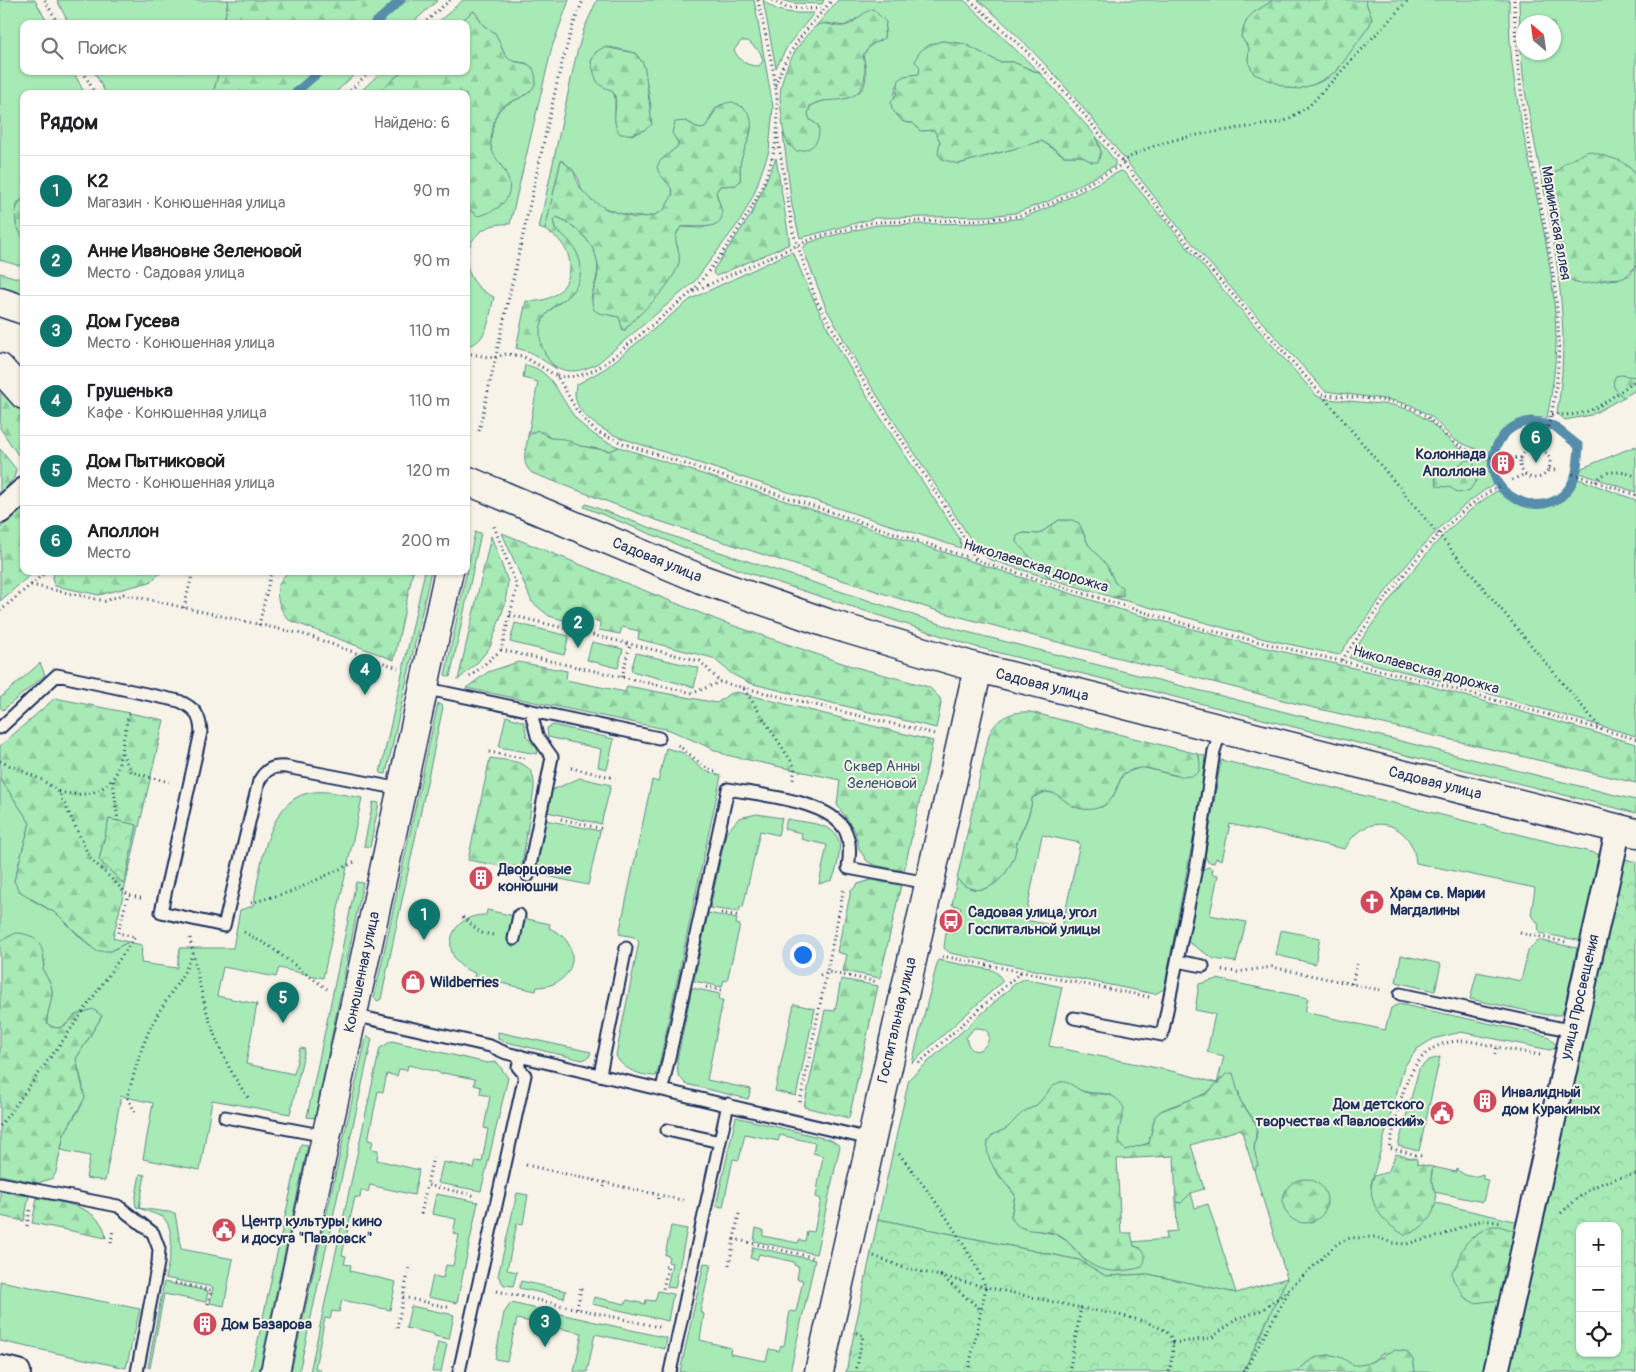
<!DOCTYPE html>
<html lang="ru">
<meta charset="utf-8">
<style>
:root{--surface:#fff;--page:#f2f2f2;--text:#202124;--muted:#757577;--line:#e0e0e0;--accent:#0f766e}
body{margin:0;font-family:Pangolin,sans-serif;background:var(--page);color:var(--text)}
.controls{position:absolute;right:15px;bottom:15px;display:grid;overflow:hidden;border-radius:10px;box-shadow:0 1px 4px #0004}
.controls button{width:45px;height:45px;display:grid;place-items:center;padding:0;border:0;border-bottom:1px solid var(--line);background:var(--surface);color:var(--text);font:25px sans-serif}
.compass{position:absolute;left:1516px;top:15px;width:45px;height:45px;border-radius:50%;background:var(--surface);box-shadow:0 1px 4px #0004;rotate:331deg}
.you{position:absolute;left:802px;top:954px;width:18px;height:18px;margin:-12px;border:4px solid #fff;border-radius:50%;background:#1a73e8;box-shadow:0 0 0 8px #1a73e833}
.badge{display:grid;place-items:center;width:32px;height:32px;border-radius:50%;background:var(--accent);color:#fff;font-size:16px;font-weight:700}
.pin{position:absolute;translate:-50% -41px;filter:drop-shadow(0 1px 2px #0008)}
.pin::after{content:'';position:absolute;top:26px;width:18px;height:15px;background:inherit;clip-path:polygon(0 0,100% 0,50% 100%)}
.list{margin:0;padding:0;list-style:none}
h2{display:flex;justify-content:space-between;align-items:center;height:65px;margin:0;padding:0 20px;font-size:21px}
h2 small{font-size:16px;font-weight:400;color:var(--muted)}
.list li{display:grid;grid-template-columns:32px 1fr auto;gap:15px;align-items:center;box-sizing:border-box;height:70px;padding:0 20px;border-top:1px solid var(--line)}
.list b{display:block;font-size:19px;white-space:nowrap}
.list p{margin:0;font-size:16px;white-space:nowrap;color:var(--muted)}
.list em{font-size:16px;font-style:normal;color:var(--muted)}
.icon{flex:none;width:28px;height:28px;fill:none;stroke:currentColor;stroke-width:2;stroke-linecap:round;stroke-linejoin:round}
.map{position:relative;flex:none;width:1636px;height:1372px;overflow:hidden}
.search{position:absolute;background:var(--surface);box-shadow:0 1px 4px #0004;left:20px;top:20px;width:450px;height:55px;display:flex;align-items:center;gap:12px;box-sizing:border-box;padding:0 18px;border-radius:10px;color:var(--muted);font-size:19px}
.panel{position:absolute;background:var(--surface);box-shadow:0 1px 4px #0004;left:20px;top:90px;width:450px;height:485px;border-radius:10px}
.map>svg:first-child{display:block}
</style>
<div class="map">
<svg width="1636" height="1372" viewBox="0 0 1636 1372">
<defs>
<pattern id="forest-firs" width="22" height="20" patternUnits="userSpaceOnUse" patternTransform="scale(1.25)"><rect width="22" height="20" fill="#a7eab5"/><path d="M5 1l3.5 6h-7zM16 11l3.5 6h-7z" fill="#8fc99e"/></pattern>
<pattern id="park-crowns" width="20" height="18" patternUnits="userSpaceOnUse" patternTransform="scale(1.25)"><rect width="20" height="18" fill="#a7eab5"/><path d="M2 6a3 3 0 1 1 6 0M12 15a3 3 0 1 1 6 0" fill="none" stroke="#8fc99e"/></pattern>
</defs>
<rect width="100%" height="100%" fill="#f7f3e8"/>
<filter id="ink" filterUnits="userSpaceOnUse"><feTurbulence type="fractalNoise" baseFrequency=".02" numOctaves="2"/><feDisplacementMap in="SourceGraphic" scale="10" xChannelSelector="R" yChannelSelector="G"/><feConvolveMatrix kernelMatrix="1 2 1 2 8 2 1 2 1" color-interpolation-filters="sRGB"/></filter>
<g filter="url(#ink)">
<path fill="#a7eab5" stroke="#618c8a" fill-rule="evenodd" d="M 0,0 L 35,0 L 48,24 L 24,24 L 24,71 L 73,71 L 85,94 L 24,94 L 24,197 L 17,204 L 16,225 L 24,239 L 24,267 L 0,260 Z
M 57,0 L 228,0 L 224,24 L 69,24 Z
M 396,0 L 438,0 L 411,24 L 369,24 Z
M 463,0 L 569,0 L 552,47 L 510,224 C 463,220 450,278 494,297 C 489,315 489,343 466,346 L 466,207 L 470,212 L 506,172 C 500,165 494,158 491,149 C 489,138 494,111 504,106 C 516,99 527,97 535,84 L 533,68 L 526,63 L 511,61 L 506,56 L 495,33 L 484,26 L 474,11 L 458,24 L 436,24 Z
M 597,0 L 754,0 L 773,107 L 769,151 L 754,194 L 740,221 L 694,282 L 598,363 C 577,375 555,375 543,352 C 539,344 538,335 540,326 C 545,309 560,305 571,293 C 590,271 576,242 555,229 L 553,220 L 557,217 C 578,227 603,249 597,275 C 596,283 592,291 591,299 L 619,317 L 624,331 L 673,275 L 678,248 L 674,238 L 681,227 L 701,228 L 716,224 L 720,205 L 716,192 L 720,186 L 736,185 L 740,181 C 741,174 739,167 740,161 C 747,137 762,126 738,104 L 720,105 L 715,109 L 705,128 L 700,129 L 686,121 L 675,138 L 678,142 L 678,146 L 660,161 C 661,165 661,176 664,179 C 668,185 674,186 672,195 C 665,233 606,213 587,197 C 581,192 581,187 579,180 C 575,171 569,166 561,160 L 545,230 L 539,228 L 576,56 L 584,29 ZM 741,41 L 748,41 L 760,52 L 763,61 L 759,66 C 747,66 739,61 734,50 ZM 610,47 L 635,53 L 643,63 L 651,106 L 640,132 L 631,135 L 615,123 L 615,98 L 613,92 L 597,81 L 591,62 L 596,52 Z
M 763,0 C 779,15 794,13 814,13 L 788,45 L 776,68 Z
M 838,0 L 964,0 L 1041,74 L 1013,62 L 999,62 L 965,44 L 942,41 L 930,45 L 919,74 L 904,76 L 896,87 L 892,109 L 908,123 L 913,123 L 924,131 L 934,129 L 940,141 L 941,147 L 958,164 L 1042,141 L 1064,156 L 1081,156 L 1092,162 L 1100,147 L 1095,135 L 1115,161 L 1115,166 L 1049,201 L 1015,213 L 988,216 L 875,218 L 800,238 L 792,206 L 783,133 L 790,146 L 818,125 L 810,120 L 808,114 L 810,107 C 835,89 877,113 863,55 L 871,45 L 884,38 L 886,22 L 873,9 L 844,26 L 826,23 L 816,26 Z
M 978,0 L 1273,0 C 1253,15 1248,10 1241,37 L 1249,48 L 1248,61 L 1273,81 L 1288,88 L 1315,84 L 1328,78 L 1369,26 L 1372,19 L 1365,0 L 1509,0 C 1506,115 1555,224 1556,339 C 1556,366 1552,392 1547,418 C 1522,415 1494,428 1490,455 L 1454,440 L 1432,417 L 1411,405 L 1391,400 L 1325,391 C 1277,338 1227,285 1181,230 C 1116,150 1057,66 978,0 Z
M 1519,0 L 1636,0 L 1636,178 L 1627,165 L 1589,152 L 1565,163 L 1554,174 L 1547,188 L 1563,274 L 1577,283 L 1619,279 L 1630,275 L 1636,266 L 1636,377 L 1616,376 C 1610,386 1616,391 1624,397 L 1591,415 L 1565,420 L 1557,413 C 1576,308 1545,205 1527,102 C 1521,69 1520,34 1519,0 ZM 1524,22 L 1554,22 L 1554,52 L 1524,52 Z
M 94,71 L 219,71 L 213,94 L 106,94 Z
M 315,71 L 358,71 L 334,94 L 290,94 Z
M 382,71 L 403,71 L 376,94 L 358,94 Z
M 1121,171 L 1124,172 L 1218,284 L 1317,396 L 1326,399 L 1392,405 L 1411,410 L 1429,421 L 1458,448 L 1489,460 L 1495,484 C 1434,518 1380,600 1339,655 L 1265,639 L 1112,597 L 1120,597 L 1109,569 L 1088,544 L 1082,529 L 1059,520 L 1039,534 L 1023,533 L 1028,556 C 1038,562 1041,572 1051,579 L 988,559 L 977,549 L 862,372 L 826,308 L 803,249 L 806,244 L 822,238 L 877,225 L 981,223 L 1022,218 L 1052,206 Z
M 791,252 L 794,254 C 834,358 901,446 960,539 L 961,548 L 621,438 C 600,429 569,412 576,385 L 606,368 L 691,299 Z
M 0,273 L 24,280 L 24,294 L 0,287 Z
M 525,365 C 551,369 559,395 572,413 C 584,430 600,440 619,447 L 611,451 L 580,446 L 550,438 L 544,432 L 530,432 L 528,436 L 538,382 L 523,378 Z
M 1636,446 L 1636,492 L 1580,473 L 1582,468 Z
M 1578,479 L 1636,500 L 1636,736 L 1466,687 L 1349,658 C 1385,605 1443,521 1499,490 C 1524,519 1559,508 1578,479 Z
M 586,504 L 686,541 L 959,630 L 1627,798 L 1636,800 L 1636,813 L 976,647 L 742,571 L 584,507 Z
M 475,532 L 481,533 L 450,677 L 445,675 Z
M 425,571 L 431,571 L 386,774 L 380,773 Z
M 515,623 L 569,636 L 564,655 L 510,642 Z
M 592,642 L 623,649 L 618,668 L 587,660 Z
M 636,653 L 699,668 L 694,687 L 631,671 Z
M 40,663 L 45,675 L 3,710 L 0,707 L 0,698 Z
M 438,703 L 443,707 L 381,999 L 378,1001 L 374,998 Z
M 506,716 L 524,722 L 527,737 L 538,750 L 537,754 L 499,747 Z
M 553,725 L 614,739 L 607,769 L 598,767 L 601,749 L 548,737 L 547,728 Z
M 666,748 L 684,753 L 703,770 L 721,776 L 658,1070 L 656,1076 C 641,1076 621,1069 616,1055 L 639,942 L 634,937 L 619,934 L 652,780 L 658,782 Z
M 1198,754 L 1205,756 L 1201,798 L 1164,989 L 1155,994 L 950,953 L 944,948 L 946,932 L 955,933 L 961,907 L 952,905 L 957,879 C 979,903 1005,882 1014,856 C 1016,852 1016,846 1017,842 C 1024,826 1031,815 1032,798 L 1046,792 L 1057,794 L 1073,806 L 1087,809 L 1102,807 L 1113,797 L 1123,774 L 1142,767 L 1177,776 L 1200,760 ZM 1042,835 L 1080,843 L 1062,927 L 1025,920 Z
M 1221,760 L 1602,855 L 1583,941 L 1539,933 L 1538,923 L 1531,915 L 1535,888 L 1416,863 C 1413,820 1364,809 1345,849 L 1230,824 L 1222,860 L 1216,858 L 1214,863 L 1208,862 L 1205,856 Z
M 0,778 L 30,823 L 14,881 L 30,899 L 57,914 L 89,946 L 111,951 L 128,942 L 142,945 L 141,963 L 177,968 L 180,948 L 233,948 L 240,910 L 253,906 C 260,872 266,802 308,793 C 325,789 344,795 362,798 L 323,978 L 279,968 L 276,977 L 223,967 L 217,996 L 257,1004 L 246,1064 L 294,1074 L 300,1048 L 305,1049 L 290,1114 L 212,1100 L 200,1170 L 143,1159 L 153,1103 L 121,1096 L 105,1181 L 86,1178 L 90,1156 L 61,1150 L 64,1134 L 82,1105 L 83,1086 L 76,1059 L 102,1016 L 75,1015 C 67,1024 59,1034 47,1023 C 46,1011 55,997 51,985 C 49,980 45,975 43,970 L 45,960 L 6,938 L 0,941 Z
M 580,778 L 611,785 L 601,824 L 547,812 L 552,790 Z
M 373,802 L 379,803 L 370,847 L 364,846 Z
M 757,814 L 782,818 L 778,835 L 760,831 L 743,907 L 740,907 L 739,912 L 710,908 L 726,833 L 739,818 Z
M 787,819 C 810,824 845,822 839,854 C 838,863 836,872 832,880 L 819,884 L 827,845 L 801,839 L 802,833 L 784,829 Z
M 545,820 L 600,831 L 588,885 L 533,873 Z
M 1208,867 L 1213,869 L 1212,874 L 1218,875 L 1210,915 L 1246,922 L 1236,962 L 1214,959 L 1187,941 L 1202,870 Z
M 356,882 L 363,883 L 315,1118 L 307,1117 Z
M 487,910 L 550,924 L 549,928 C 586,943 576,987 537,987 L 536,991 L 474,977 L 475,973 C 437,962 446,914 486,915 Z
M 708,913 L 737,919 L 736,924 L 740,925 L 727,981 L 724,980 L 722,987 L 694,981 Z
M 1281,930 L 1320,938 L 1315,964 L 1276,955 Z
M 1538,940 L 1577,948 L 1565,1006 L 1561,1015 L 1547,1015 L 1470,999 L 1477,972 L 1521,981 L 1528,951 Z
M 1401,955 L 1441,964 L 1435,991 L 1396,982 Z
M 938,960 L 992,970 L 997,973 L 1003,981 L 912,1063 Z
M 1025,979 L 1062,987 L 1049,1046 L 1176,1072 L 1217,1083 L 1224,1056 L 1207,1052 L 1215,1014 L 1195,1010 L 1199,984 L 1217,979 L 1308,998 L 1305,1012 L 1385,1030 L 1391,1008 L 1399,1004 L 1543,1035 L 1549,1037 L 1558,1047 L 1550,1050 L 1461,1032 L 1433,1039 L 1417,1049 L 1404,1067 L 1371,1184 L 1371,1188 L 1519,1222 L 1484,1372 L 1415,1372 L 1413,1359 L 1383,1353 C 1375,1359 1362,1370 1352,1365 C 1347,1363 1344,1359 1339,1357 C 1324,1351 1306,1360 1298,1372 L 1243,1372 L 1287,1278 L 1254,1170 L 1257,1165 L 1254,1149 L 1257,1132 L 1254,1120 L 1240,1100 L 1239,1092 L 1221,1077 C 1209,1100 1181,1100 1161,1111 L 1155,1116 L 1149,1143 L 1125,1151 L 1119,1144 L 1119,1129 L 1111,1095 C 1102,1092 1096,1094 1087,1092 C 1077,1091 1071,1083 1061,1082 L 1034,1107 L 1024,1112 L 1008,1128 L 992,1135 L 988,1143 L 991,1161 L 996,1172 L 1015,1195 L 1011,1216 L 1040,1231 L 1055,1234 L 1067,1241 L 1086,1262 L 1141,1248 L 1134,1246 L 1131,1242 L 1167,1239 L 1166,1232 L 1177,1231 L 1176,1202 L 1181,1203 L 1191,1193 L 1195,1208 L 1208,1204 L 1236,1293 L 1148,1274 L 1106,1276 L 1079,1260 L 878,1219 L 909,1079 L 1017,982 ZM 974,1028 C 1008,1026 974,1072 966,1038 Z
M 692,988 L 720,994 L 719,1000 L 723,1000 L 707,1080 L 751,1089 L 748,1099 L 686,1084 L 678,1075 L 677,1060 Z
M 794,1004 L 815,1009 L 796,1096 L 775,1091 Z
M 498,1032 L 591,1052 L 589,1057 L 583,1060 L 502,1041 L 498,1038 Z
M 368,1036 L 372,1039 L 299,1372 L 291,1372 L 366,1038 Z
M 392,1041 L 487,1063 L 497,1062 L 508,1078 L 481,1191 L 438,1183 L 443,1162 L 474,1168 L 476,1161 L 482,1162 L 488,1129 L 484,1128 L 490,1096 L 480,1094 L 481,1087 L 474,1085 L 475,1079 L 443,1073 L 442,1075 L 438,1072 L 408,1065 L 407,1070 L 399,1069 L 397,1076 L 387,1074 L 383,1092 L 378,1091 L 368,1140 L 373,1141 L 371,1149 L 378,1150 L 377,1160 L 419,1170 L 414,1195 L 370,1185 L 368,1192 L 361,1190 L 360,1198 L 355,1197 L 342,1255 L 346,1256 L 344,1264 L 351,1265 L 350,1271 L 396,1282 L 390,1310 L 342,1300 L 339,1312 L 332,1311 L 330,1319 L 325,1318 L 315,1368 L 320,1369 L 320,1372 L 310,1372 L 380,1048 Z
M 1440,1057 L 1419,1151 L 1398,1146 L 1419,1069 L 1429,1060 Z
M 736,1117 L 831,1140 L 840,1146 L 816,1254 L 754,1241 L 756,1228 L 763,1230 L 763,1236 L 798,1243 L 799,1240 L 805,1241 L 807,1231 L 814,1232 L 821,1199 L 816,1197 L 823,1156 L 813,1153 L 815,1143 L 780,1135 L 778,1141 L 745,1134 L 739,1160 L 733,1159 L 723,1207 L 716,1206 Z
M 301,1144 L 308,1145 L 259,1372 L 251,1372 Z
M 1433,1167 L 1456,1172 L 1457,1169 C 1465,1177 1473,1178 1483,1174 L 1483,1179 L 1488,1180 L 1483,1202 L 1434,1192 L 1431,1179 Z
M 140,1174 L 145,1175 L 139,1208 L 175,1213 L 181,1249 L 233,1259 L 224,1306 L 210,1303 L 213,1287 L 165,1278 C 169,1259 178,1234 163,1217 L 136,1207 L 135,1201 Z
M 517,1193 L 528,1195 L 523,1224 L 517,1223 L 507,1270 L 517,1272 L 513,1286 L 504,1285 L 498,1276 Z
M 436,1194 L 478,1202 L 457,1303 L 428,1297 L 433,1276 L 443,1278 L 446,1265 L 453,1266 L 459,1235 L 453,1233 L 456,1219 L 432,1214 Z
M 671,1226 L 687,1229 L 675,1288 L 667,1287 L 672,1263 L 668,1262 L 669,1256 L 665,1255 Z
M 753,1247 L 815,1260 L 790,1372 L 680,1372 L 704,1263 L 711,1264 L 700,1312 L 704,1314 L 700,1340 L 731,1348 L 730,1354 L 766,1361 L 769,1349 L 779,1351 L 781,1345 L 784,1346 L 790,1311 L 796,1312 L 803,1280 L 797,1279 L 799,1267 L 794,1265 L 794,1262 L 759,1254 L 757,1260 L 750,1258 Z
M 0,1281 L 140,1309 L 126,1368 L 0,1341 Z
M 521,1281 L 566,1291 L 564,1298 L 519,1288 Z
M 164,1282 L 208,1291 L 206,1302 L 164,1294 L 150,1368 L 148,1367 Z
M 658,1291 L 673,1294 L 668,1321 L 592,1304 L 594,1297 L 625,1304 L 627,1300 L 645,1304 L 646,1300 L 655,1301 Z
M 511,1303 L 667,1338 L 665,1349 L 595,1334 L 587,1372 L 574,1372 L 582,1333 L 517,1319 L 507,1361 L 495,1359 L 504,1313 Z
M 411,1306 L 454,1315 L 449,1339 L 434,1336 L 434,1334 L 406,1328 Z
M 438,1342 L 447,1344 L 441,1372 L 432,1372 Z"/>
<path fill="url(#forest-firs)" stroke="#618c8a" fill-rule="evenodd" d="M 228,0 L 396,0 L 369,24 L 224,24 Z
M 781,0 L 824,0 L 822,4 L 792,3 Z
M 1273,0 L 1365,0 L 1372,19 L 1369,26 L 1337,71 L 1315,84 L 1299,89 L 1288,88 L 1254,74 L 1248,61 L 1249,48 L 1241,37 C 1248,10 1253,15 1273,0 Z
M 873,9 L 886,22 L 884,38 L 871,45 L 863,55 C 867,73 867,95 844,99 C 830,102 822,98 810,106 L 808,114 L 810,120 L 818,125 C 822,141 812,151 796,151 C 784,142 783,132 782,118 C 781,108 779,97 781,87 C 784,67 799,41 815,27 C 824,19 833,28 844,26 C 856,24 861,12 873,9 Z
M 473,11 C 479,15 479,22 484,26 C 488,29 493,30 496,35 C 501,42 501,52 508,58 C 516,66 531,58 535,74 C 541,98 507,98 498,111 C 494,117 492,132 491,140 C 489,154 501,162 506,174 C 518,196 498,212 478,216 L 466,207 L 466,94 L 376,94 L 403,71 L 466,71 L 466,24 L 458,24 Z
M 942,41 L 965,44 L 999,62 L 1013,62 L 1041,74 L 1095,135 L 1101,152 L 1098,162 L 1092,162 L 1081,156 L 1065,156 L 1042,141 L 958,164 L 942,159 L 938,154 L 940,141 L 934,130 L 920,131 L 913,123 L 903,122 L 892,109 L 891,102 L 896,96 L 899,80 L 904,76 L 919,74 L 920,67 L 915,62 C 918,48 929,45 942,41 Z
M 604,47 L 635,53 L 643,63 L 645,70 L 652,124 C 643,133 633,135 620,134 C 610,119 618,110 615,96 C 613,88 604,89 599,84 C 595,79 593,69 591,62 L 596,52 Z
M 219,71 L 315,71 L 290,94 L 213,94 Z
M 732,102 C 765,113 747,140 741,160 C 739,167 741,174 740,181 L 736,185 L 720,186 L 716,192 C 717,199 722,207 722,214 C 722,232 692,225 681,227 C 668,241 684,249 678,266 C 668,291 641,312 623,331 L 619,317 L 599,313 L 594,310 C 588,296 597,286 598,273 C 600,247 578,226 557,217 L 553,220 L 555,229 C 577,243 592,271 570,294 C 565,300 557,303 552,308 C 532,326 539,353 557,369 L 530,352 L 516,348 L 526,301 C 573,306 587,251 545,230 L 561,160 L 573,170 L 580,188 L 590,199 L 606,209 L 635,218 L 653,216 L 664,210 L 673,194 C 671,182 660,179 657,167 L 660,161 L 678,146 L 678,142 L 672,133 L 675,122 L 686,121 L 700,129 L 705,128 C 715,116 713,104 732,102 Z
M 1589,151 L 1621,161 L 1633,171 L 1636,178 L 1636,266 L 1624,278 C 1619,279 1613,278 1608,279 C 1591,283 1578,288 1563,274 L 1547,188 L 1554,174 L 1565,163 Z
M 776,158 L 790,244 L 716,276 L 713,273 L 714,269 L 751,215 Z
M 24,197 L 24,239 C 14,224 11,211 24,197 Z
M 1621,375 L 1636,377 L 1636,390 L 1624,397 C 1616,391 1610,386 1616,376 Z
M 1,386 L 24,412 L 24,455 L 20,458 L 0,428 Z
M 537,430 L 550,438 L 565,439 L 580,446 L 610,451 L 619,447 L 1128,612 L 1249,644 L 1419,683 L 1636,744 L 1636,783 L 1298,704 L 941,612 L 656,520 L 532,473 C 520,463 526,450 528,436 Z
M 0,449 L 16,469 L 14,478 L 0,495 Z
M 1465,460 L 1473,460 L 1477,479 L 1470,490 L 1459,493 L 1449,487 L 1437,486 L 1435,479 L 1438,473 L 1453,470 Z
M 24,507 L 24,571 L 35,571 L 0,601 L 0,528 Z
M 1059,520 L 1072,520 L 1079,523 L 1088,544 L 1106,564 L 1115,583 L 1123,587 L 1123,596 L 1112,597 L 1051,579 L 1016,542 L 1017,536 L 1023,533 L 1039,534 Z
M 502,533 L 720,621 L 848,665 L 929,687 L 940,698 L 941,704 L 936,728 L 749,683 L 732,674 L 713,658 L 638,639 L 639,631 L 622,627 L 620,634 L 599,630 L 600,622 L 582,618 L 580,625 L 549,616 L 532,602 Z
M 491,536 L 508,582 L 505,604 L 490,647 L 478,662 L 458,680 Z
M 55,571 L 163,571 L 150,582 L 99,595 L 55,586 L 52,580 Z
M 290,571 L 413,571 L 394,660 L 289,620 C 275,605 272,583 290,571 Z
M 518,662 L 567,671 L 566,680 L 625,692 L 627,686 L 717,703 L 729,694 L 737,692 L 933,741 L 904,871 L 874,865 L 867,861 L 859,849 L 855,831 L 837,805 L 840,780 L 726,755 L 670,730 L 466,688 L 488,672 Z
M 55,698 L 164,720 L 113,938 L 128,942 L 111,951 L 96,951 L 57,914 L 19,891 L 14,881 L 30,823 L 0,778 L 0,746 ZM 109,819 L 137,825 L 124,884 L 99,860 Z
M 1030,712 L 1198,754 C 1211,795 1158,767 1142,768 C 1135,768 1128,771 1123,774 C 1119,781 1117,790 1113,796 C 1106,810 1084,813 1071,805 C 1063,800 1057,792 1047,792 C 1041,792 1036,795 1032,798 C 1031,815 1023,826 1017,842 C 1016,846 1016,852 1014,857 C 1005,882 979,903 957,879 L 989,735 C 997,717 1012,711 1030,712 Z
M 490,758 C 513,762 536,759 534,789 L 521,870 L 468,860 Z
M 871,880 L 901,885 L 880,978 L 843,971 L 847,955 L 837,952 L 851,891 L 858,884 Z
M 16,933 C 38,933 47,950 43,970 C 45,975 49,980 51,985 C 55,998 46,1011 47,1023 L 51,1027 L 59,1028 L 66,1025 L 75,1015 L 93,1009 L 102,1016 L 76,1059 L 85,1098 L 64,1134 L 56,1172 L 53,1178 L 38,1183 L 0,1175 L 0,941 Z
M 841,979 L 878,986 L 849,1118 L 804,1107 L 825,1010 L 835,1011 Z
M 1233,1073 L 1240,1100 L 1257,1126 L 1254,1149 L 1258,1165 L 1254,1170 L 1241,1129 L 1191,1145 L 1204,1189 L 1191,1193 L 1181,1203 L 1176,1202 L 1174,1156 L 1117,1159 L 1121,1233 L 1131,1233 L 1134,1246 C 1145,1249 1148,1256 1142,1267 C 1118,1274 1096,1274 1078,1253 C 1072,1246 1065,1237 1055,1234 C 1037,1227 1021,1236 1011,1217 L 1015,1195 C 1006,1180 983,1163 988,1142 C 991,1132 1001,1133 1008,1127 C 1014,1122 1018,1115 1025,1111 C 1028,1109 1032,1108 1035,1106 C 1044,1100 1049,1086 1060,1082 C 1069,1080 1076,1089 1084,1092 C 1101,1097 1112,1088 1124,1108 C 1122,1124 1113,1138 1125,1150 L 1149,1143 L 1155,1116 L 1161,1111 L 1208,1093 L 1226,1074 Z
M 1396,1154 L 1417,1159 L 1417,1164 L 1433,1167 C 1428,1179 1435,1187 1436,1198 C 1436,1216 1421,1231 1405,1235 C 1383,1224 1364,1200 1374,1176 L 1388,1172 Z
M1283 1201a22 22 0 1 1 44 0a22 22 0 1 1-44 0Z
M 0,1191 L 29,1196 L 24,1221 L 0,1216 Z
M 37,1198 C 60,1202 103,1206 106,1238 L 32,1223 Z
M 1491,1226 L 1499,1226 L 1517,1232 L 1501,1300 L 1474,1303 L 1464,1297 C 1461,1287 1451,1283 1452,1272 C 1463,1259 1457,1261 1462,1250 C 1468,1238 1479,1232 1491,1226 Z
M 1395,1350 L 1406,1351 L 1413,1359 L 1415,1372 L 1298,1372 C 1308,1358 1327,1351 1342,1358 C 1350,1362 1351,1366 1360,1365 C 1373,1364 1382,1354 1395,1350 Z"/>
<path fill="url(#park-crowns)" stroke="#618c8a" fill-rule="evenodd" d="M 109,819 L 137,825 L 124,884 L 99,860 Z
M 1622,858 L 1636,862 L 1636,1372 L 1509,1372 ZM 1580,1226 L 1617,1226 L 1617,1353 L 1580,1353 Z
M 878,1219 L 1079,1260 L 1106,1276 L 1148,1274 L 1236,1293 L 1287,1278 L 1243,1372 L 846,1372 Z"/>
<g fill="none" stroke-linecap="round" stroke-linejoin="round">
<path stroke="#568daa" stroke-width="9" d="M 374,24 L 401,0
M 294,94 L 320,71
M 1531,421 L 1554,426 L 1579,446 C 1578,456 1578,467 1575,476 C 1554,535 1466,492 1500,440 C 1507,429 1518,423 1531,421 Z"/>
<defs>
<path id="service" d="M 423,688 L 659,738
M 0,728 L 57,675 L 179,701 C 195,708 200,715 201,732 L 161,912 L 224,926 L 259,781 C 266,769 272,766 286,767 L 401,789
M 528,876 L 552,757 L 537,736 L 531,712
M 514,939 L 519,915
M 1177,961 L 1203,966
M 1400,994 L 1573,1031
M 353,1015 L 490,1046 L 506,1053 L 870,1139
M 1074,1018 L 1162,1035 L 1197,863 L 1214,751 L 1221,730
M 600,1074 L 626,948
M 662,1089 L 728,789 C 759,795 828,800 845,830 C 851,842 850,855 848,868 L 928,883
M 225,1117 L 326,1136
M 667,1130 L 720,1142
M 0,1183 L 118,1206 L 153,1233 L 159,1249 L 158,1263 L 137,1372
M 459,1372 L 525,1075 L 518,1067 L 521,1056
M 670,1372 L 728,1104"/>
<path id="minor" d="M 0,511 L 24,490
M 0,1368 L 18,1372
M 1496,1372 L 1619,827"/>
<path id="tertiary" d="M 275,1372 L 449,571
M 819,1372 L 978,668"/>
<path id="secondary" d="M 0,302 L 24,310
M 0,368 L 24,395
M 466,480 L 701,579 L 827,623 L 978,668 L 1636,833"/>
</defs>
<use href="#service" stroke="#1b2f5e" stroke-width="15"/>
<use href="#minor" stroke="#1b2f5e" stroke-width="28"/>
<use href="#tertiary" stroke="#1b2f5e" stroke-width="31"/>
<use href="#secondary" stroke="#1b2f5e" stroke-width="31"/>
<path stroke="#1b2f5e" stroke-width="3" stroke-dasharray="1 4" stroke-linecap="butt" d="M 45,0 L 58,24
M 772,0 L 787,8 L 824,9
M 970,0 L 1026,51 L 1074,102 L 1192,249 L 1322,395 L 1602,730
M 1514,0 C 1515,56 1523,110 1533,165 C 1551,261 1576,354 1541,448
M 423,24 L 450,0
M 83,71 L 95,94
M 776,86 C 785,51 808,28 832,0
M 347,94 L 370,71
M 777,133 L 793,232 L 816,300 L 864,382 L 953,519 L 976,559
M 1122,162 C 1163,133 1236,131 1285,121 L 1309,106 L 1408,0
M 693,291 C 729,245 771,192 777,132 C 781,88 766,42 758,0
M 466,353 L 494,358 L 506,354 L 522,356 L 533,362 L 557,376 L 576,409 L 588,424 L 597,432 L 622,443 L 976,560 L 1150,614 L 1204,629 L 1426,681 L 1636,739
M 557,376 C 577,378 589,374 606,363 L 692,292 L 816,237 L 874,222 L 977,220 L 1018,216 L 1055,202 L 1123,164
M 1322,395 C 1353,398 1389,397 1418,411 C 1429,416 1435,425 1444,434 C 1457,447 1477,456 1496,458
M 1552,414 C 1592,419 1605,401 1636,380
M 479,431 L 559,74 L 572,28 L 583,0
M1520 463a15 15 0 1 1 30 0a15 15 0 1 1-30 0Z
M 1510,458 L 1521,458
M 1549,469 L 1558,471
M 1573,474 L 1636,495
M 1512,480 L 1525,474
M 1596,482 C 1605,467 1622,472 1636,476
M 264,571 L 274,571
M 31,585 L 105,601 L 124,594 L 306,635 L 398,668
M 184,608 L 193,571
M 0,611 L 47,571
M 510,615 L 700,661 L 720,682
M 259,625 L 271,573
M 501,650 L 693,693 L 720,682 L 935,734
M 1342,660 C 1381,604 1440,515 1502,485
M 470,677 L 501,650 L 517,587 L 493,524
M 622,677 L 630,644
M 744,689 L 795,767 L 793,780
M 678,745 L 705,767 L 716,772
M 489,752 L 528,759
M 122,753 L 131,772 L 169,782
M 0,761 L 42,780 L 59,792 L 90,858 L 128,895 L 144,899
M 571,768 L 615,778
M 113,781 L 118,821
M 59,792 C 84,797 103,795 117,772 L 129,712
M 561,819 L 603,829
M 251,903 L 293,891 L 355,862
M 721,913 L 740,916
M 463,917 L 481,933 L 494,935
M 244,932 L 269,946 L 327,989
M 1520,933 L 1566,942
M 190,938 C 202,999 212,1048 249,1099
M 942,956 L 1149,997
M 1222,970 L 1237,972 L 1272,967 L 1380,990
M 820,975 L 828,972 L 878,982
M 1352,984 L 1357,964
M 706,987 L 725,991
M 1495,1054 L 1497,1047 L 1540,1055
M 919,1063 L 1021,972
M 800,1102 L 844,888
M 135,1112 L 127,1097 C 135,1072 141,1045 154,1021 C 166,998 183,979 192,955
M 0,1126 L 64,1039 L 135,937 L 118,933 L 128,895
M 899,1154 C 933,1196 963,1238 986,1287
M 1421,1156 L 1389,1148 C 1401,1103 1405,1038 1467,1041 C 1477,1042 1487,1045 1497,1047
M 433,1157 L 427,1185 L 477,1196
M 526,1165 L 686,1201
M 604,1187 L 606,1182
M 658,1199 L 658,1194
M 1561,1213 C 1590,1187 1597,1182 1636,1174
M 421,1214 L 427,1185
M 739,1214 L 734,1239 L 816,1258
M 27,1226 L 30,1209
M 111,1243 L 113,1229
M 874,1256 L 902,1267 L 986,1287
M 729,1265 L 734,1239
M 665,1266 L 668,1266 L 663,1289 L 666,1289
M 940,1275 L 981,1310
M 175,1283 L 211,1290 L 208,1305
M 497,1291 L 659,1327
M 403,1297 L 451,1308
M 577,1309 L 581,1288
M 397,1328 L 409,1268
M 856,1333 L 863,1335 L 856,1372
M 1173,1343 L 1211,1338 L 1237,1319 L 1262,1310 L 1284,1294 L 1338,1243 L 1350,1238 L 1376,1237 L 1392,1243 L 1406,1244 L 1440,1236 L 1472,1223 L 1483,1220 L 1503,1223
M 968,1372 L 986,1287 L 1081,1308
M 1069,1372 L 1081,1308 C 1100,1312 1164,1320 1171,1338 C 1175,1348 1171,1361 1169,1372
M 1244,1372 L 1289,1291"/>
<use href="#service" stroke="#f7f3e8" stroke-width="11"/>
<use href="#minor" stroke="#f7f3e8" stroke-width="24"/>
<use href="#tertiary" stroke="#f7f3e8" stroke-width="28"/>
<use href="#secondary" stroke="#f7f3e8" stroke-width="28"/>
</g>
</g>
<defs>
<symbol id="building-disc" viewBox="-11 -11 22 22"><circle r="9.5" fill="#d1495b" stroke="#f7f3e8"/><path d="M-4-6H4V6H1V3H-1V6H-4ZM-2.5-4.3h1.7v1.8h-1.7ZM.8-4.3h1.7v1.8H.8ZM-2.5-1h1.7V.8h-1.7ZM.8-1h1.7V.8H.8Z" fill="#fff"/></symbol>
<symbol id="church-disc" viewBox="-11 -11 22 22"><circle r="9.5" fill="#d1495b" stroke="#f7f3e8"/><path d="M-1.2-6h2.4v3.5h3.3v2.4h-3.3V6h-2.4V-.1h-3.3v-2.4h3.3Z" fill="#fff"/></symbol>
<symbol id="bus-disc" viewBox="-11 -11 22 22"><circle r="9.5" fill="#d1495b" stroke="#f7f3e8"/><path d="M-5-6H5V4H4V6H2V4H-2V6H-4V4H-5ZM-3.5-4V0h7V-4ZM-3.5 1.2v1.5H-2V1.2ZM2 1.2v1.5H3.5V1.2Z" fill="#fff"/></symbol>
<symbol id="shop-disc" viewBox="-11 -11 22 22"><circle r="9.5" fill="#d1495b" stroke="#f7f3e8"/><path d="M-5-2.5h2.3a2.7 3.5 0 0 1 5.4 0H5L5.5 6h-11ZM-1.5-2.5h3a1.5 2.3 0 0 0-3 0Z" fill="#fff"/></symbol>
<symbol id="civic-disc" viewBox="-11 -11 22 22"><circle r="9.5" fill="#d1495b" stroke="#f7f3e8"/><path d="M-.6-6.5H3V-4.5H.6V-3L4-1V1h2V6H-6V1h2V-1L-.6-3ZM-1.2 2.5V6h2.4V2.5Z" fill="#fff"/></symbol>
</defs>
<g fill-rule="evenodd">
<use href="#building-disc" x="1489" y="449" width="28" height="28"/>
<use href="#building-disc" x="467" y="864" width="28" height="28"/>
<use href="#church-disc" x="1358" y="888" width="28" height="28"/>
<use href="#bus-disc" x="937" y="907" width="28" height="28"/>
<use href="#shop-disc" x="399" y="968" width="28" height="28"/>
<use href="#building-disc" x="1471" y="1087" width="28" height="28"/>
<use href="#civic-disc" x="1428" y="1099" width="28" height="28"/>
<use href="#civic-disc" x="210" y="1216" width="28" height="28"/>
<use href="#building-disc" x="191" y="1310" width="28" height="28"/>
</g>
<g text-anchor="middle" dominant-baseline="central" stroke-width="4" stroke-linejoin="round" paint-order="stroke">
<g font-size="15" fill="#1b2f5e" stroke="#f7f3e8">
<text transform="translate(1556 223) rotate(80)">Мариинская аллея</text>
<text transform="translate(657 560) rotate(22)">Садовая улица</text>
<text transform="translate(1036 566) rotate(17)">Николаевская дорожка</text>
<text transform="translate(1426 670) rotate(15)">Николаевская дорожка</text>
<text transform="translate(1042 685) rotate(14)">Садовая улица</text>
<text transform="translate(1435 783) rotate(14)">Садовая улица</text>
<text transform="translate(362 972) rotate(-78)">Конюшенная улица</text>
<text transform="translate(1580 997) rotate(-77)">улица Просвещения</text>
<text transform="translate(897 1020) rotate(-77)">Госпитальная улица</text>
</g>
<g font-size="15" font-weight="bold" fill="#1b2f5e" stroke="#f7f3e8" text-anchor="start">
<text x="1486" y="454" text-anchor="end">Колоннада<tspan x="1486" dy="17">Аполлона</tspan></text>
<text x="498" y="869">Дворцовые<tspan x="498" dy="17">конюшни</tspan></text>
<text x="1390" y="893">Храм св. Марии<tspan x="1390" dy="17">Магдалины</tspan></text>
<text x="968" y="912">Садовая улица, угол<tspan x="968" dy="17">Госпитальной улицы</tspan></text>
<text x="430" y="982">Wildberries</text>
<text x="1502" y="1092">Инвалидный<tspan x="1502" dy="17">дом Куракиных</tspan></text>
<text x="1424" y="1104" text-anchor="end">Дом детского<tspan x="1424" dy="17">творчества «Павловский»</tspan></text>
<text x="242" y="1221">Центр культуры, кино<tspan x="242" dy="17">и досуга "Павловск"</tspan></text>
<text x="222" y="1324">Дом Базарова</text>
</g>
<g font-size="15" fill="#37546f" stroke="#f7f3e8">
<text x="882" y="766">Сквер Анны<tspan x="882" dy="17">Зеленовой</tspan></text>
</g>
</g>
</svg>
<div class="controls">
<button>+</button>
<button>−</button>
<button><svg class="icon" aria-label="locate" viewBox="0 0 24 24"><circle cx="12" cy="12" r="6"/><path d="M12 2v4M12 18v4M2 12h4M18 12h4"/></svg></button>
</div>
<svg class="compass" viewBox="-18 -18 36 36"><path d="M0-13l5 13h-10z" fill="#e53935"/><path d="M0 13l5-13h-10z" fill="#757577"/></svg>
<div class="you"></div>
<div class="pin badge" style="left:424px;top:940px">1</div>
<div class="pin badge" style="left:578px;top:648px">2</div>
<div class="pin badge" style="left:545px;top:1347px">3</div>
<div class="pin badge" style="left:365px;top:695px">4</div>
<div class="pin badge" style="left:283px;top:1023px">5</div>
<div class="pin badge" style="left:1536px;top:463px">6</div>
<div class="search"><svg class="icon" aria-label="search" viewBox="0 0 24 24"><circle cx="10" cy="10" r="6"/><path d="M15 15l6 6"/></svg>Поиск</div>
<section class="panel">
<h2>Рядом<small>Найдено: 6</small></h2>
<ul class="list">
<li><span class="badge">1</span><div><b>К2</b><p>Магазин · Конюшенная улица</p></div><em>90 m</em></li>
<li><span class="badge">2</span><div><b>Анне Ивановне Зеленовой</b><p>Место · Садовая улица</p></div><em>90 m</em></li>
<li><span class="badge">3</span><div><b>Дом Гусева</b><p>Место · Конюшенная улица</p></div><em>110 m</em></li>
<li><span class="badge">4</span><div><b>Грушенька</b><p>Кафе · Конюшенная улица</p></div><em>110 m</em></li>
<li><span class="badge">5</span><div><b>Дом Пытниковой</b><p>Место · Конюшенная улица</p></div><em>120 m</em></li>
<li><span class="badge">6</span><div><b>Аполлон</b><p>Место</p></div><em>200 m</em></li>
</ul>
</section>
</div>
